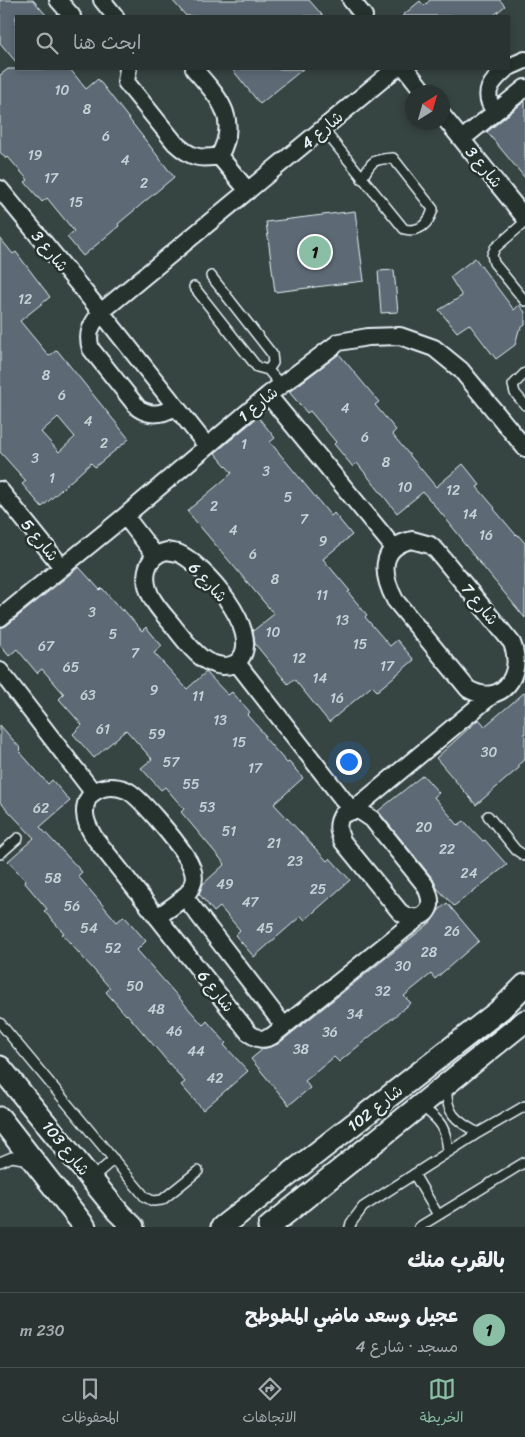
<!DOCTYPE html>
<html lang="ar">
<meta charset="utf-8">
<style>
:root{--surface:#283332;--page:#303b3a;--text:#f1f3f6;--muted:#a5aaac;--line:#444e4d;--accent:#8abfa5}
body{margin:0;font-family:Sriracha,"Playpen Sans Arabic",sans-serif;background:var(--page);color:var(--text);direction:rtl}
.compass{position:absolute;left:405px;top:85px;width:45px;height:45px;border-radius:50%;background:var(--surface);box-shadow:0 2px 8px #0003;rotate:37deg}
.you{position:absolute;left:348px;top:761px;width:18px;height:18px;margin:-12px;border:4px solid #fff;border-radius:50%;background:#1a73e8;box-shadow:0 0 0 8px #1a73e833}
.badge{display:grid;place-items:center;width:32px;height:32px;border-radius:50%;background:var(--accent);color:#111;font-size:16px;font-weight:700}
.pin{position:absolute;translate:-50% -50%;border:2px solid #fff;box-shadow:0 1px 5px #0006}
.list{margin:0;padding:0;list-style:none}
h2{display:flex;justify-content:space-between;align-items:center;height:65px;margin:0;padding:0 20px;font-size:21px}
h2 small{font-size:16px;font-weight:400;color:var(--muted)}
.list li{display:grid;grid-template-columns:32px 1fr auto;gap:15px;align-items:center;box-sizing:border-box;height:75px;padding:0 20px;border-top:1px solid var(--line)}
.list b{display:block;font-size:19px;white-space:nowrap}
.list p{margin:0;font-size:16px;white-space:nowrap;color:var(--muted)}
.list em{font-size:16px;font-style:normal;color:var(--muted)}
.icon{flex:none;width:28px;height:28px;fill:none;stroke:currentColor;stroke-width:2;stroke-linecap:round;stroke-linejoin:round}
.map{position:relative;flex:none;width:525px;height:1227px;overflow:hidden;direction:ltr}
.search{position:absolute;background:var(--surface);box-shadow:0 2px 8px #0003;left:15px;right:15px;top:15px;height:55px;display:flex;align-items:center;gap:12px;box-sizing:border-box;padding:0 18px;border-radius:0px;color:var(--muted);font-size:19px}
.sheet{height:140px;background:var(--surface)}
nav{display:flex;justify-content:space-around;align-items:center;box-sizing:border-box;height:70px;border-top:1px solid var(--line);background:var(--surface);font-size:14px;color:var(--muted)}
nav a{display:grid;justify-items:center;gap:2px}
nav .on{color:var(--accent)}
.map>svg:first-child{display:block}
</style>
<div class="map">
<svg width="525" height="1227" viewBox="0 0 525 1227">
<rect width="100%" height="100%" fill="#364442"/>
<filter id="ink" filterUnits="userSpaceOnUse"><feTurbulence type="fractalNoise" baseFrequency=".02" numOctaves="2"/><feDisplacementMap in="SourceGraphic" scale="10" xChannelSelector="R" yChannelSelector="G"/><feConvolveMatrix kernelMatrix="1 2 1 2 8 2 1 2 1" color-interpolation-filters="sRGB"/></filter>
<g filter="url(#ink)">
<path fill="#5d6b74" stroke="#e8f1f8" fill-rule="evenodd" d="M 0,0 L 33,0 L 47,16 L 16,16 L 16,62 L 0,43 Z
M 172,0 L 309,0 L 323,16 L 186,16 Z
M 430,0 L 500,0 L 505,6 L 493,16 L 402,16 L 420,1 L 424,6 Z
M 8,69 L 70,69 L 86,89 L 98,79 L 174,177 L 118,224 L 119,226 L 83,256 L 67,237 L 74,231 L 47,198 L 42,202 L 25,182 L 28,180 L 8,157 L 6,159 L 0,152 L 0,75 Z
M 232,69 L 303,69 L 260,104 Z
M 525,101 L 525,178 L 487,132 Z
M 355,211 L 364,281 L 275,292 L 266,222 Z
M 0,238 L 13,254 L 16,252 L 50,297 L 20,321 L 49,356 L 57,350 L 129,439 L 95,467 L 91,463 L 42,507 L 22,484 L 26,481 L 0,452 ZM 58,417 L 75,437 L 59,452 L 41,432 Z
M 475,258 L 514,310 L 519,305 L 525,312 L 525,325 L 519,330 L 515,345 L 496,359 L 469,324 L 457,332 L 439,310 L 462,296 L 450,277 Z
M 394,270 L 398,312 L 381,313 L 378,271 Z
M 339,354 L 379,402 L 375,405 L 396,430 L 392,434 L 436,487 L 463,464 L 480,485 L 477,487 L 495,508 L 494,509 L 516,535 L 517,534 L 525,543 L 525,618 L 461,540 L 462,539 L 446,519 L 423,492 L 397,513 L 357,463 L 353,467 L 334,444 L 336,442 L 310,411 L 307,413 L 289,392 Z
M 258,417 L 275,438 L 270,442 L 331,516 L 334,513 L 352,535 L 323,559 L 350,591 L 348,592 L 367,615 L 365,617 L 390,646 L 397,640 L 414,660 L 377,691 L 372,686 L 329,722 L 294,679 L 288,684 L 255,644 L 253,631 L 274,614 L 187,511 L 232,473 L 215,453 Z
M 79,567 L 100,590 L 102,588 L 122,611 L 123,609 L 142,631 L 146,627 L 162,646 L 154,653 L 187,689 L 206,672 L 228,695 L 232,692 L 250,712 L 247,715 L 265,735 L 264,737 L 287,763 L 289,762 L 303,778 L 274,804 L 327,861 L 330,858 L 350,880 L 305,920 L 301,916 L 254,957 L 235,935 L 240,930 L 220,907 L 214,912 L 199,894 L 203,884 L 225,864 L 181,812 L 184,809 L 165,787 L 161,790 L 141,768 L 152,759 L 126,730 L 94,758 L 73,734 L 82,725 L 59,699 L 64,694 L 42,669 L 37,673 L 17,649 L 9,656 L 0,645 L 0,628 L 6,626 Z
M 525,692 L 525,759 L 518,765 L 520,767 L 476,805 L 436,758 L 479,719 L 485,726 Z
M 0,725 L 21,749 L 19,751 L 48,784 L 52,780 L 70,801 L 40,827 L 82,872 L 78,876 L 117,922 L 124,916 L 146,941 L 137,950 L 203,1025 L 207,1021 L 226,1043 L 224,1045 L 248,1071 L 203,1110 L 181,1085 L 185,1082 L 127,1014 L 126,1015 L 106,992 L 110,988 L 62,934 L 64,933 L 44,911 L 47,909 L 25,883 L 26,881 L 8,861 L 34,838 L 0,802 Z
M 423,775 L 439,793 L 434,797 L 458,825 L 464,821 L 483,841 L 485,840 L 507,865 L 454,906 L 437,888 L 433,879 L 378,811 Z
M 447,903 L 479,941 L 435,979 L 431,974 L 404,996 L 411,1003 L 339,1062 L 334,1057 L 305,1081 L 310,1088 L 289,1105 L 251,1059 L 263,1049 L 278,1044 L 431,922 L 439,910 Z"/>
<g fill="none" stroke-linecap="round" stroke-linejoin="round">
<defs>
<path id="service" d="M 323,129 L 404,229 C 420,233 429,223 433,209 L 393,158 C 373,159 371,161 362,179
M 525,222 L 495,248 L 492,255 L 494,263 L 525,301
M 211,276 L 272,354 L 273,363 L 268,370 L 281,385
M 194,287 L 257,367 L 268,370
M 525,373 L 513,385 L 515,393 L 525,405
M 488,816 L 516,850 L 525,856
M 0,854 L 18,838
M 0,1023 L 145,1197 L 153,1201 L 162,1200 L 198,1171
M 447,1086 C 445,1113 456,1121 478,1133
M 421,1106 C 441,1121 446,1127 448,1152
M 0,1162 L 12,1157 L 29,1160
M 414,1174 L 438,1215
M 91,1179 L 114,1159
M 350,1227 L 351,1223 L 363,1207 L 478,1133 L 525,1106
M 419,1227 L 525,1162"/>
<path id="minor" d="M 58,0 L 72,16
M 102,0 L 115,16
M 351,0 L 364,16
M 509,67 L 525,60
M 128,69 L 126,82 L 175,143 C 190,157 199,160 219,156 C 241,118 217,96 194,69
M 406,69 L 424,92
M 495,112 C 481,93 491,82 506,69
M 442,115 L 525,218
M 462,139 L 525,88
M 219,156 L 248,191
M 0,189 L 101,312 L 207,446
M 268,395 L 394,548
M 175,407 C 163,414 151,417 138,408 L 91,349 C 86,334 91,325 101,312 L 395,69
M 0,490 L 62,567
M 125,516 L 155,555
M 412,540 L 430,545 L 437,551 L 512,643 C 525,675 501,708 468,689 L 395,600 C 382,575 378,547 412,540 Z
M 167,551 C 170,552 174,552 178,553 C 203,563 263,632 240,659 C 236,665 230,666 223,666 C 216,665 208,663 202,658 C 191,650 183,638 174,627 C 167,618 159,610 153,600 C 142,582 143,556 167,551 Z
M 0,618 L 125,516 L 268,395 L 339,342 L 368,337 L 400,336 L 434,348 L 461,370 L 525,448
M 237,663 L 352,811
M 0,671 L 93,792
M 352,811 L 360,811 L 372,819 L 425,885 C 428,891 431,898 430,905 C 426,920 410,920 400,912 L 343,842 C 338,832 336,825 342,815 Z
M 352,811 L 492,695
M 184,896 L 284,1026
M 157,917 C 168,909 189,898 193,883 C 196,874 190,862 185,855 C 176,841 139,795 126,790 C 107,783 84,789 85,813 C 85,822 90,830 94,837 L 249,1033 C 257,1039 263,1041 272,1036 L 421,916"/>
<path id="tertiary" d="M 0,1067 L 118,1212 L 133,1227
M 0,1118 L 85,1227
M 222,1227 L 501,1009 L 525,985
M 269,1227 L 525,1021"/>
</defs>
<use href="#service" stroke="#e8f1f8" stroke-width="12"/>
<use href="#minor" stroke="#e8f1f8" stroke-width="20"/>
<use href="#tertiary" stroke="#e8f1f8" stroke-width="25"/>
<use href="#service" stroke="#26332d" stroke-width="9"/>
<use href="#minor" stroke="#26332d" stroke-width="16"/>
<use href="#tertiary" stroke="#26332d" stroke-width="21"/>
</g>
</g>
<g text-anchor="middle" dominant-baseline="central" stroke-width="5" stroke-linejoin="round" paint-order="stroke">
<g font-size="14" fill="#c5d0d7">
<text x="62" y="90">10</text>
<text x="87" y="109">8</text>
<text x="106" y="136">6</text>
<text x="35" y="155">19</text>
<text x="125" y="160">4</text>
<text x="51" y="178">17</text>
<text x="144" y="183">2</text>
<text x="76" y="202">15</text>
<text x="25" y="299">12</text>
<text x="46" y="375">8</text>
<text x="62" y="395">6</text>
<text x="345" y="408">4</text>
<text x="88" y="421">4</text>
<text x="365" y="437">6</text>
<text x="104" y="443">2</text>
<text x="244" y="444">1</text>
<text x="35" y="458">3</text>
<text x="386" y="462">8</text>
<text x="266" y="471">3</text>
<text x="52" y="478">1</text>
<text x="405" y="487">10</text>
<text x="453" y="490">12</text>
<text x="288" y="497">5</text>
<text x="214" y="506">2</text>
<text x="470" y="514">14</text>
<text x="304" y="519">7</text>
<text x="233" y="530">4</text>
<text x="486" y="535">16</text>
<text x="323" y="541">9</text>
<text x="253" y="554">6</text>
<text x="275" y="579">8</text>
<text x="322" y="595">11</text>
<text x="92" y="612">3</text>
<text x="342" y="620">13</text>
<text x="273" y="632">10</text>
<text x="113" y="634">5</text>
<text x="360" y="644">15</text>
<text x="46" y="646">67</text>
<text x="135" y="653">7</text>
<text x="299" y="658">12</text>
<text x="387" y="666">17</text>
<text x="71" y="667">65</text>
<text x="320" y="678">14</text>
<text x="154" y="690">9</text>
<text x="88" y="695">63</text>
<text x="198" y="696">11</text>
<text x="337" y="698">16</text>
<text x="220" y="720">13</text>
<text x="103" y="729">61</text>
<text x="157" y="734">59</text>
<text x="239" y="742">15</text>
<text x="489" y="752">30</text>
<text x="171" y="762">57</text>
<text x="255" y="768">17</text>
<text x="191" y="784">55</text>
<text x="207" y="807">53</text>
<text x="41" y="808">62</text>
<text x="424" y="827">20</text>
<text x="229" y="831">51</text>
<text x="274" y="843">21</text>
<text x="447" y="849">22</text>
<text x="295" y="861">23</text>
<text x="469" y="873">24</text>
<text x="53" y="878">58</text>
<text x="225" y="884">49</text>
<text x="318" y="889">25</text>
<text x="250" y="902">47</text>
<text x="72" y="906">56</text>
<text x="89" y="928">54</text>
<text x="265" y="928">45</text>
<text x="452" y="931">26</text>
<text x="113" y="948">52</text>
<text x="429" y="952">28</text>
<text x="403" y="966">30</text>
<text x="135" y="986">50</text>
<text x="383" y="991">32</text>
<text x="156" y="1009">48</text>
<text x="355" y="1014">34</text>
<text x="174" y="1031">46</text>
<text x="330" y="1032">36</text>
<text x="301" y="1049">38</text>
<text x="196" y="1051">44</text>
<text x="215" y="1078">42</text>
</g>
<g font-size="16" fill="#e8f1f8" stroke="#26332d">
<text transform="translate(322 130) rotate(-40)">شارع 4</text>
<text transform="translate(484 167) rotate(51)">شارع 3</text>
<text transform="translate(50 251) rotate(51)">شارع 3</text>
<text transform="translate(258 404) rotate(-39)">شارع 1</text>
<text transform="translate(40 540) rotate(51)">شارع 5</text>
<text transform="translate(208 582) rotate(47)">شارع 6</text>
<text transform="translate(480 604) rotate(51)">شارع 7</text>
<text transform="translate(216 991) rotate(52)">شارع 6</text>
<text transform="translate(375 1108) rotate(-38)">شارع 102</text>
<text transform="translate(66 1148) rotate(51)">شارع 103</text>
</g>
</g>
</svg>
<svg class="compass" viewBox="-18 -18 36 36"><path d="M0-13l5 13h-10z" fill="#e53935"/><path d="M0 13l5-13h-10z" fill="#a5aaac"/></svg>
<div class="you"></div>
<div class="pin badge" style="left:315px;top:252px">1</div>
<div class="search"><svg class="icon" aria-label="search" viewBox="0 0 24 24"><circle cx="10" cy="10" r="6"/><path d="M15 15l6 6"/></svg>ابحث هنا</div>
</div>
<section class="sheet">
<h2>بالقرب منك<small></small></h2>
<ul class="list">
<li><span class="badge">1</span><div><b>عجيل وسعد ماضي المطوطح</b><p>مسجد · شارع 4</p></div><em>230 m</em></li>
</ul>
</section>
<nav>
<a class="on"><svg class="icon" aria-label="map" viewBox="0 0 24 24"><path d="M3 6l6-2 6 2 6-2v14l-6 2-6-2-6 2zM9 4v14M15 6v14"/></svg>الخريطة</a>
<a><svg class="icon" aria-label="directions" viewBox="0 0 24 24"><path d="M12 3l9 9-9 9-9-9zM9 14v-3h6M13 9l2 2-2 2"/></svg>الاتجاهات</a>
<a><svg class="icon" aria-label="saved" viewBox="0 0 24 24"><path d="M7 4h10v16l-5-4-5 4z"/></svg>المحفوظات</a>
</nav>
